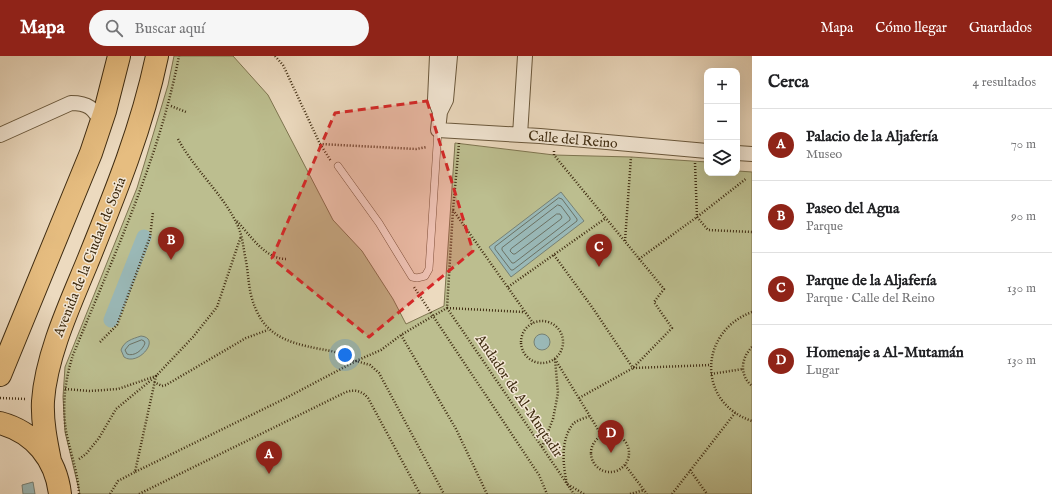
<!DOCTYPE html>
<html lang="es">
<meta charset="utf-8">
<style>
:root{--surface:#fff;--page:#f6f6f6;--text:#202124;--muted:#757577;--line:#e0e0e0;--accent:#8f2418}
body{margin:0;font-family:"IM FELL English",serif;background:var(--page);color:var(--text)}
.controls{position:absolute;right:12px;top:12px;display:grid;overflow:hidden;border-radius:8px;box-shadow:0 4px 16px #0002}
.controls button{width:36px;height:36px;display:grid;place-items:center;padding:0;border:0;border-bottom:1px solid var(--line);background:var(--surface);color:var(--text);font:20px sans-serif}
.you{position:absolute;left:345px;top:299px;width:14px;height:14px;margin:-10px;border:3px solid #fff;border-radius:50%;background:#1a73e8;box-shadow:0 0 0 6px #1a73e833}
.badge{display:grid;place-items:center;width:26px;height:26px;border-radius:50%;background:var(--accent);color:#fff;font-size:13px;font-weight:700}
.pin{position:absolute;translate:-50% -33px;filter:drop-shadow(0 1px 2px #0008)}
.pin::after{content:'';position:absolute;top:21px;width:14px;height:12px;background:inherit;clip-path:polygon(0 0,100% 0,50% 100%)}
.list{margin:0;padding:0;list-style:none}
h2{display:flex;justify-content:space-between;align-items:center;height:52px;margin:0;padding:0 16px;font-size:17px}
h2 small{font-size:13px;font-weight:400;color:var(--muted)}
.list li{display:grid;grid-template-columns:26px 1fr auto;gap:12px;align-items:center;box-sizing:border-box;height:72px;padding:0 16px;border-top:1px solid var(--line)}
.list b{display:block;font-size:15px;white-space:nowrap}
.list p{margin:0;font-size:13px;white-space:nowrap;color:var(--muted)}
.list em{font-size:13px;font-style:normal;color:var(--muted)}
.icon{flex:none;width:22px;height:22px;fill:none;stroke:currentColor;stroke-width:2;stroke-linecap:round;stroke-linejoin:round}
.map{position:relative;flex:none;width:752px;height:438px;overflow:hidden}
header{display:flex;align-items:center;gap:24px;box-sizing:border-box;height:56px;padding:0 20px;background:var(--accent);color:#fff}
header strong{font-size:19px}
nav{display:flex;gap:22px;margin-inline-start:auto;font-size:14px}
.search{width:280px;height:36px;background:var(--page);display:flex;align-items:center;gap:10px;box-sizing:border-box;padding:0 14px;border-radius:22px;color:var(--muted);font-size:15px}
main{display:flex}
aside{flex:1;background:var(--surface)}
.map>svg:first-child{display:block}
</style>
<header>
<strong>Mapa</strong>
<div class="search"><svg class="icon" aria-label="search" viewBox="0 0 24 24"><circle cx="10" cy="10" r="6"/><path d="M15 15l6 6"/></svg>Buscar aquí</div>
<nav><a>Mapa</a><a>Cómo llegar</a><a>Guardados</a></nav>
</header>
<main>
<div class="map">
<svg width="752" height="438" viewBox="0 0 752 438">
<rect width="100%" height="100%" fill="#ecdabf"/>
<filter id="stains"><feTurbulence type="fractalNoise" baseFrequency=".005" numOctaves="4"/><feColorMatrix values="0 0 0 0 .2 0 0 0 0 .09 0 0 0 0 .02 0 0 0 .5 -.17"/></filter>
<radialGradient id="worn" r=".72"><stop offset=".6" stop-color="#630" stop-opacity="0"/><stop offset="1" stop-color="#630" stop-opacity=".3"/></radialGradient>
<path fill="#bcbe8f" stroke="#7e7550" d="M 174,0 L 233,0 L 268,39 L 333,164 L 362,195 L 393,243 L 406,268 L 444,250 L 455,87 L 554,99 L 631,101 L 707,106 L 707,117 L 737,117 L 737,113 L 738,115 L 752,116 L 752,438 L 80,438 L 65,376 L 63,341 L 65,311 L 137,132 L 168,29 Z"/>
<path fill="#9ab9b8" stroke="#768175" d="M 561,136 L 584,165 L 511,221 L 489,191 Z
M534 286a8 8 0 1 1 16 0a8 8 0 1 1-16 0Z
M 141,280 C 162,282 138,311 124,301 L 121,294 C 124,285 132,283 141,280 Z
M 33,426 L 35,438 L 23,438 L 22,429 Z"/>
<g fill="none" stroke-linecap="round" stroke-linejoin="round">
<path stroke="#6c7264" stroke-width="1" d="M 559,142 L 562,143 L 577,163 L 577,165 L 513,214 L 511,214 L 495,193 L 495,191 Z
M 558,149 L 561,150 L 570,162 L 570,164 L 514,207 L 512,207 L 502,194 L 502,192 Z
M 557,158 L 560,158 L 562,161 L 561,163 L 515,198 L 513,198 L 510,195 L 511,193 Z
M 142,284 L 144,285 L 145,287 C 143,294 134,301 127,298 L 125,294 L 129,289 Z"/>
<path stroke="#9ab9b8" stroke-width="15" d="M 111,264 L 144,181"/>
<defs>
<path id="service" d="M 338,110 L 379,167 L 412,221 L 417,222 L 425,220 L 429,213 L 438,74"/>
<path id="minor" d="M 437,0 L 435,44 L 440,56
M 450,0 L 446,44 L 440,56 L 438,74 L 540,80 L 707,95
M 0,79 L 71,47 C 88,47 94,52 101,67
M 520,79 L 525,0
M 737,97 L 752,98"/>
<path id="primary" d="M 0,319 L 91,97 L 105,55 L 119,0
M 0,367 C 34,376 56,403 60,438
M 50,405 C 46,385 42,365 43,345 C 46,300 70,248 87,207 C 115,138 142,72 157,0"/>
</defs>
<use href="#service" stroke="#6a583c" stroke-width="8"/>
<use href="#minor" stroke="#6a583c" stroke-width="16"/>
<use href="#primary" stroke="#3f2c11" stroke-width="24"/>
<path stroke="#3f2c11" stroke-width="2.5" stroke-dasharray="1 2" stroke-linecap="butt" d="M 275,0 L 283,9 L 320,88 L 416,93 L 427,91
M 171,50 L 186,56
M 178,83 C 194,113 222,137 237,168 C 242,178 243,189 245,200 C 248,213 248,226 251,239 C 261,278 284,286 320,293 C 326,294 332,295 338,297 C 345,299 348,306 356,305 L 381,294 L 401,279 L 433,260 L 414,231
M 459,87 L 453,154 L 447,252 L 433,260 L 539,419 L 547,438
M 320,88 L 331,105
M 554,95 L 554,99 L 664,233 L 654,246 L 672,272 L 633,312 L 579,342
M 695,107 L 697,161 L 708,174 L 752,176
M 453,154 L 533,267
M 237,165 C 250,179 265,203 286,203
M 625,185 L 631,101
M 554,199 L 592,251 L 633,312 L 711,309
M 639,203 L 697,161 L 747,122
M 508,231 L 606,162
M 447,252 L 574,438
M 447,252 L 524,256
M 752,256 C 698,276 697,347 752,365
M521 286a21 21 0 1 1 42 0a21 21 0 1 1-42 0Z
M 401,279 L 456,373 L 487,438
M 100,286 L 117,269 L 150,181 L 153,156
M 752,291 C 741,302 739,319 752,330
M 555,303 L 602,380
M 711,318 L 743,313
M 154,326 L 162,330 L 166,329 L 246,282 L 268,274
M 65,333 L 90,335 L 118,333 L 156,320 L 135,416 L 282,344 L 356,305 L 370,309 L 379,317 L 444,438
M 0,342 L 26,343
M591 397a19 19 0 1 1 38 0a19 19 0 1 1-38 0Z
M 542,391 L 553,363 L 558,337 L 555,303
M 79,403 L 86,398 L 99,382 L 116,353 L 156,320 L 193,281 L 217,251 L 241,180
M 625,409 L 647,438
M 690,414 L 707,438
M 79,438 C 78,416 70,396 66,375 C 62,350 65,323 73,299 C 113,201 159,104 179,0
M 110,438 L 118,425 L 135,416
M 139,438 L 346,336 C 355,333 362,335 368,342 L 420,438
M 584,438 L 567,428 C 563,410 560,384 573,368 C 577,364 585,362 590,360
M 630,438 L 644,434
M 672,438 L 735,357"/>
<use href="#service" stroke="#f3e7d5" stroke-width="7"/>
<use href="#minor" stroke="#f3e7d5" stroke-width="14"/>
<use href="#primary" stroke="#e6bd80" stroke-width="22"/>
</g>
<path fill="#d62828" fill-opacity="0.2" stroke="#d62828" stroke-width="3" stroke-dasharray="8 5" stroke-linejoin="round" d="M 427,45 L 473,195 L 369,281 L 272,202 L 335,57 Z"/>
<g text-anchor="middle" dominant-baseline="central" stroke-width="3" stroke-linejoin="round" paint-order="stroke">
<g font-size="14" fill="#3f2c11" stroke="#f3e7d5">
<text transform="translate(573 84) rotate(5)">Calle del Reino</text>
<text transform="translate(90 201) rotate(-68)">Avenida de la Ciudad de Soria</text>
<text transform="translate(519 340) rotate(56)">Andador de Al-Muqtadir</text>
</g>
</g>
<rect width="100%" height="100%" filter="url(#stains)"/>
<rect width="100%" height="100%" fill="url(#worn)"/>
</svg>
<div class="controls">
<button>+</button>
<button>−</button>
<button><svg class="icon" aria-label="layers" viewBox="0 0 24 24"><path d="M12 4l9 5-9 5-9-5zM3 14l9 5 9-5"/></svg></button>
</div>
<div class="you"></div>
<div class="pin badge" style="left:269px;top:418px">A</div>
<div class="pin badge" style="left:171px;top:204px">B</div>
<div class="pin badge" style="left:599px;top:211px">C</div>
<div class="pin badge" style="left:611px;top:397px">D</div>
</div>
<aside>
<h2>Cerca<small>4 resultados</small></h2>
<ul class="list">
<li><span class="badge">A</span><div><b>Palacio de la Aljafería</b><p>Museo</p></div><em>70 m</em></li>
<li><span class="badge">B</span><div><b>Paseo del Agua</b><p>Parque</p></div><em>90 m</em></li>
<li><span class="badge">C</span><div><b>Parque de la Aljafería</b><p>Parque · Calle del Reino</p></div><em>130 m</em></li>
<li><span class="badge">D</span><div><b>Homenaje a Al-Mutamán</b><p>Lugar</p></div><em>130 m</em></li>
</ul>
</aside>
</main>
